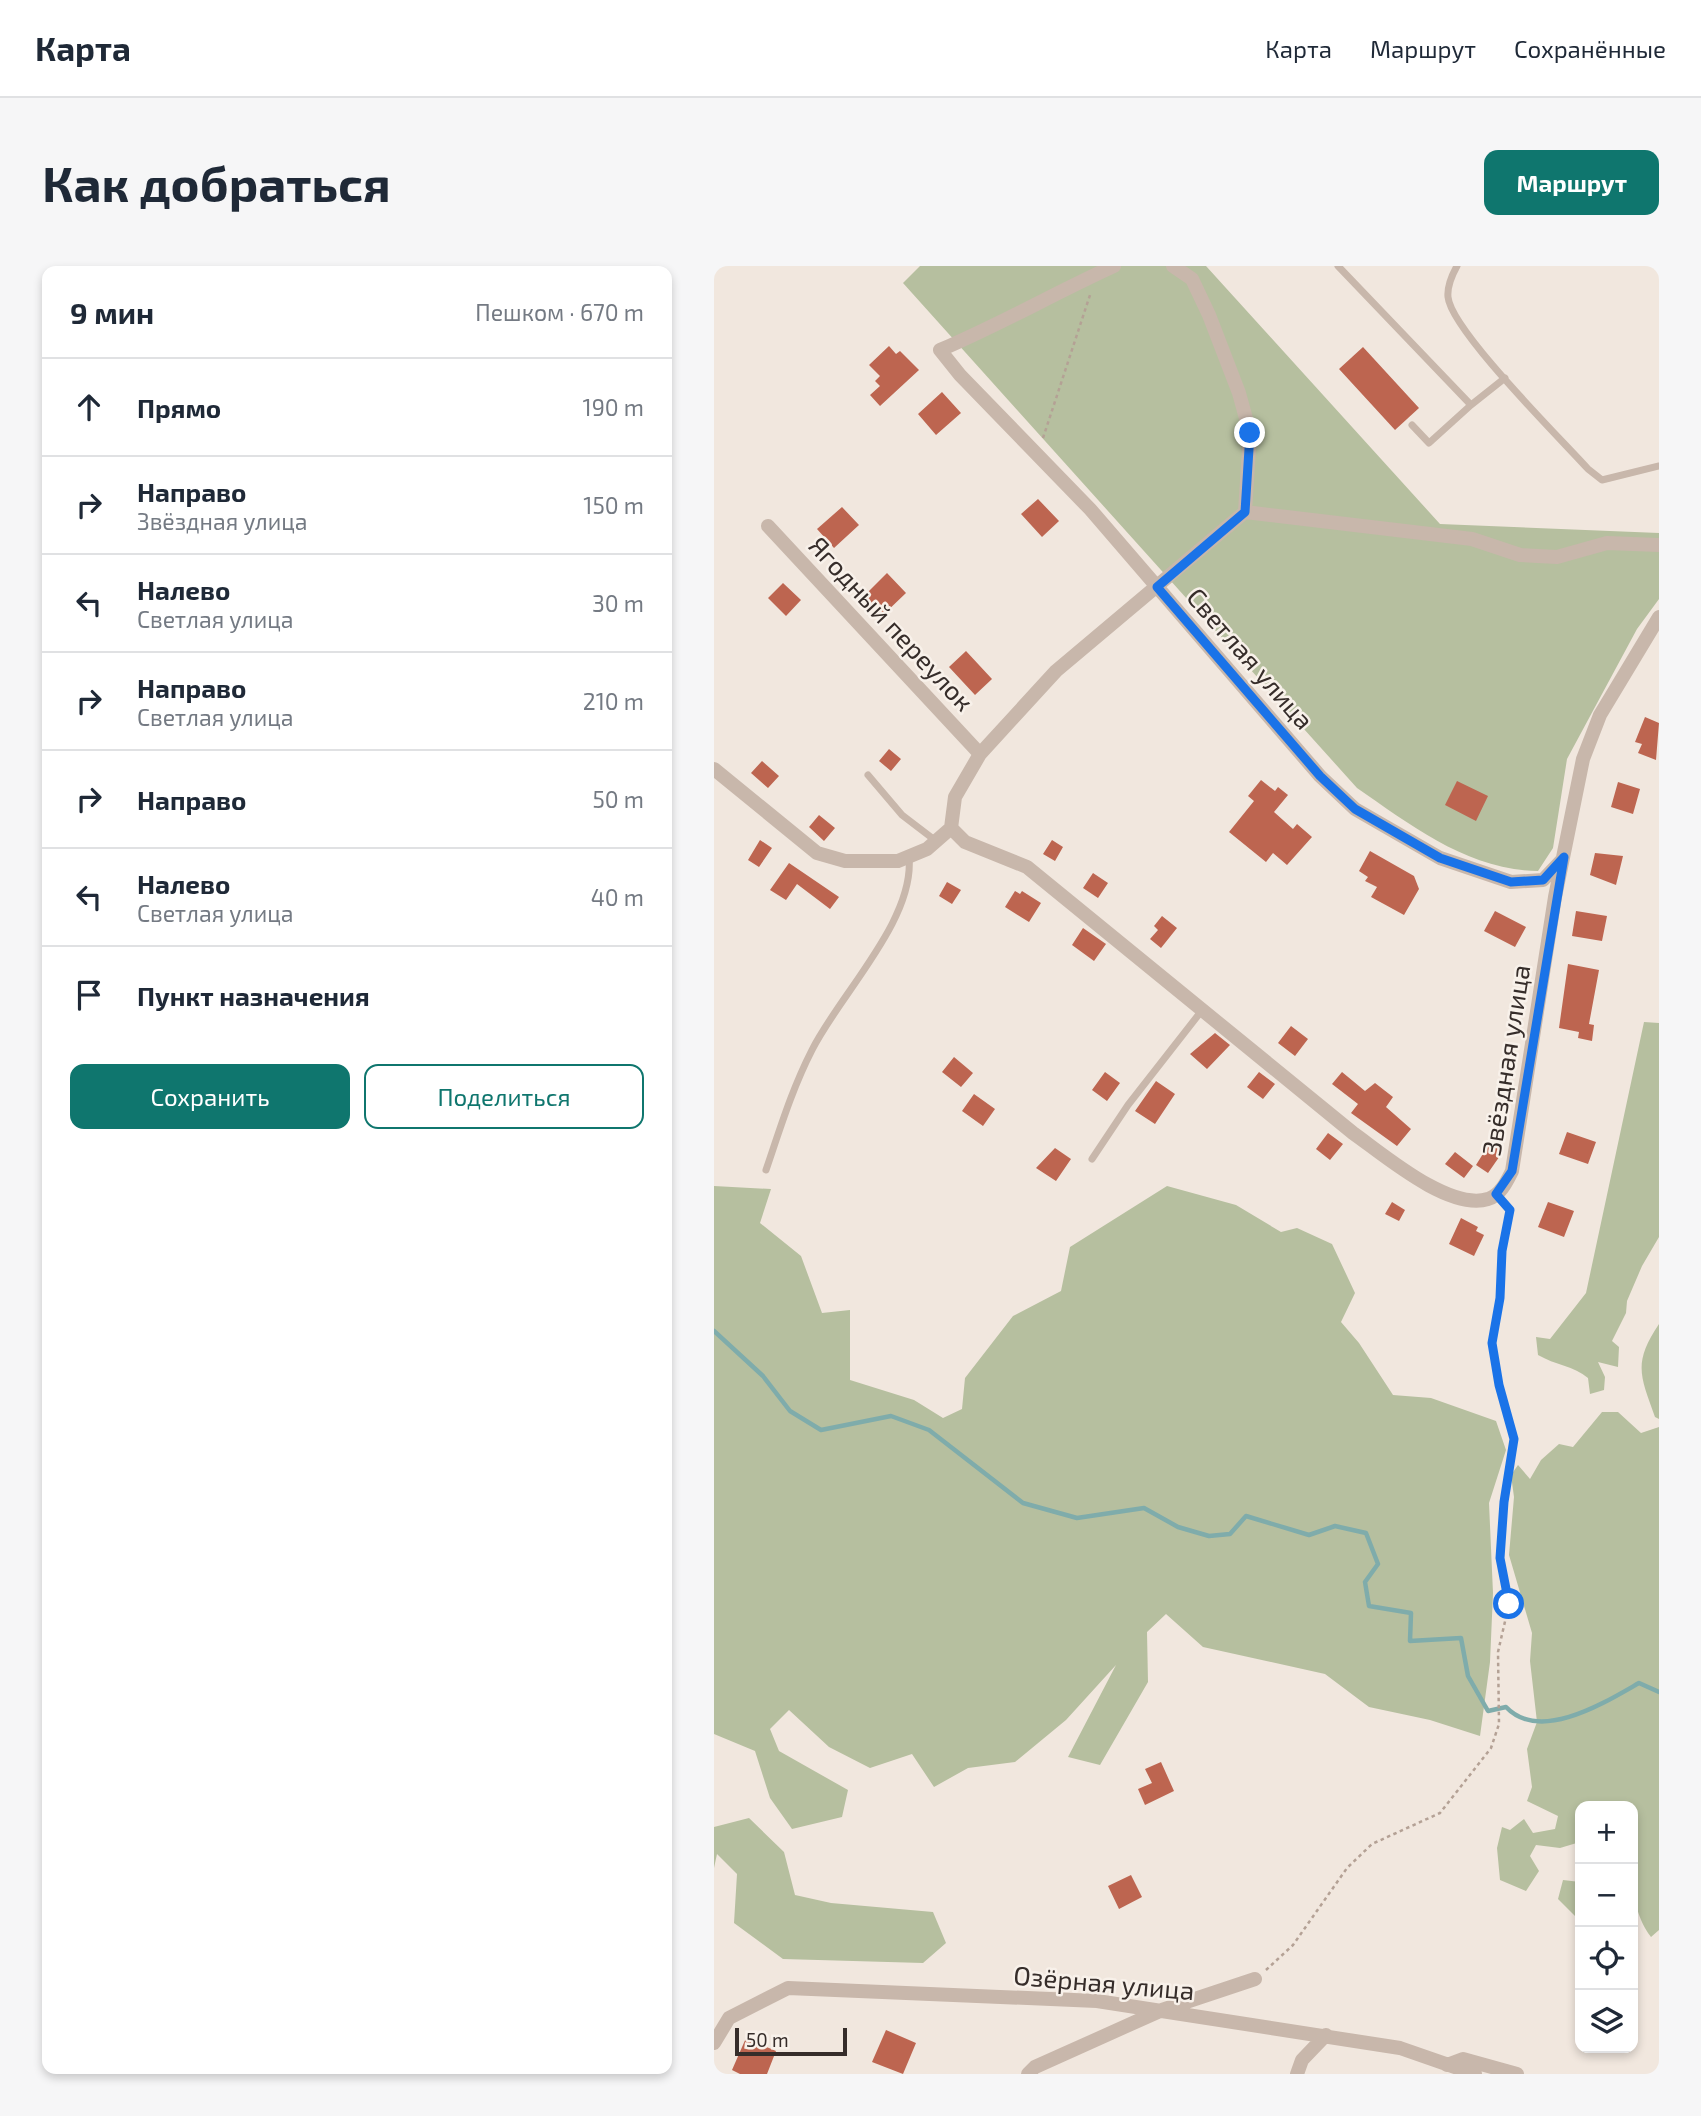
<!DOCTYPE html>
<html lang="ru">
<meta charset="utf-8">
<style>
:root{--surface:#fff;--page:#f6f6f7;--text:#1f2937;--muted:#747a83;--line:#e0e1e3;--accent:#0f766e}
body{margin:0;font-family:"Exo 2",sans-serif;background:var(--page);color:var(--text)}
.controls{position:absolute;right:21px;bottom:21px;display:grid;overflow:hidden;border-radius:14px;box-shadow:0 4px 10px #0003}
.controls button{width:63px;height:63px;display:grid;place-items:center;padding:0;border:0;border-bottom:2px solid var(--line);background:var(--surface);color:var(--text);font:35px sans-serif}
.scale{position:absolute;left:21px;bottom:18px;width:112px;box-sizing:border-box;padding-left:7px;border:4px solid #362d2a;border-top:0;font-size:19px;line-height:24px;white-space:nowrap;color:#362d2a;-webkit-text-stroke:5px #f8f1ea;paint-order:stroke}
.stop{position:absolute;width:21px;height:21px;margin:-16px;border:5px solid #1a73e8;border-radius:50%;background:#fff}
.stop.end{background:#1a73e8;border-color:#fff;box-shadow:0 2px 7px #0008}
.list{margin:0;padding:0;list-style:none}
h2{display:flex;justify-content:space-between;align-items:center;height:91px;margin:0;padding:0 28px;font-size:30px}
h2 small{font-size:23px;font-weight:400;color:var(--muted)}
.list li{display:grid;grid-template-columns:46px 1fr auto;gap:21px;align-items:center;box-sizing:border-box;height:98px;padding:0 28px;border-top:2px solid var(--line)}
.list b{display:block;font-size:26px;white-space:nowrap}
.list p{margin:0;font-size:23px;white-space:nowrap;color:var(--muted)}
.list em{font-size:23px;font-style:normal;color:var(--muted)}
.actions{display:flex;gap:14px;padding:21px 28px}
.actions a{flex:1;padding:16px 0;border:2px solid var(--accent);border-radius:14px;text-align:center;font-size:24px;color:var(--accent)}
.actions .main{background:var(--accent);color:#fff}
.icon{flex:none;width:38px;height:38px;fill:none;stroke:currentColor;stroke-width:2;stroke-linecap:round;stroke-linejoin:round}
.map{position:relative;flex:none;width:945px;height:1808px;overflow:hidden;border-radius:14px}
header{display:flex;align-items:center;gap:42px;box-sizing:border-box;height:98px;padding:0 35px;background:var(--surface);border-bottom:2px solid var(--line)}
header strong{font-size:33px}
nav{display:flex;gap:38px;margin-inline-start:auto;font-size:24px}
.intro{display:flex;align-items:center;justify-content:space-between;box-sizing:border-box;height:168px;padding:0 42px}
h1{margin:0;font-size:49px}
.button{padding:18px 32px;border-radius:14px;background:var(--accent);color:#fff;font-size:24px;font-weight:700}
main{display:flex;gap:42px;padding:0 42px}
aside{flex:1;background:var(--surface);border-radius:14px;box-shadow:0 4px 10px #0003}
.map>svg:first-child{display:block}
</style>
<header>
<strong>Карта</strong>
<nav><a>Карта</a><a>Маршрут</a><a>Сохранённые</a></nav>
</header>
<div class="intro"><h1>Как добраться</h1><a class="button">Маршрут</a></div>
<main>
<aside>
<h2>9 мин<small>Пешком · 670 m</small></h2>
<ul class="list">
<li><svg class="icon" aria-label="ahead" viewBox="0 0 24 24"><path d="M12 20V5M6 11l6-6 6 6"/></svg><div><b>Прямо</b></div><em>190 m</em></li>
<li><svg class="icon" aria-label="right" viewBox="0 0 24 24"><path d="M7 20v-9h11M14 6l5 5-5 5"/></svg><div><b>Направо</b><p>Звёздная улица</p></div><em>150 m</em></li>
<li><svg class="icon" aria-label="left" viewBox="0 0 24 24"><path d="M17 20v-9H6M10 6l-5 5 5 5"/></svg><div><b>Налево</b><p>Светлая улица</p></div><em>30 m</em></li>
<li><svg class="icon" aria-label="right" viewBox="0 0 24 24"><path d="M7 20v-9h11M14 6l5 5-5 5"/></svg><div><b>Направо</b><p>Светлая улица</p></div><em>210 m</em></li>
<li><svg class="icon" aria-label="right" viewBox="0 0 24 24"><path d="M7 20v-9h11M14 6l5 5-5 5"/></svg><div><b>Направо</b></div><em>50 m</em></li>
<li><svg class="icon" aria-label="left" viewBox="0 0 24 24"><path d="M17 20v-9H6M10 6l-5 5 5 5"/></svg><div><b>Налево</b><p>Светлая улица</p></div><em>40 m</em></li>
<li><svg class="icon" aria-label="arrive" viewBox="0 0 24 24"><path d="M6 21V4h12l-3 4 3 4H6"/></svg><div><b>Пункт назначения</b></div></li>
</ul>
<div class="actions"><a class="main">Сохранить</a><a>Поделиться</a></div>
</aside>
<div class="map">
<svg width="945" height="1808" viewBox="0 0 945 1808">
<rect width="100%" height="100%" fill="#f1e7de"/>
<path fill="#b6bf9f" d="M 206,0 L 492,0 L 726,258 L 945,267 L 945,333 L 923,363 L 853,493 L 839,582 L 824,605 C 754,604 698,560 643,522 L 189,17 Z
M 930,756 L 945,757 L 945,971 L 928,1000 L 913,1035 L 912,1047 L 898,1075 L 905,1081 L 904,1101 L 884,1096 L 891,1111 L 890,1124 L 876,1128 L 874,1112 C 860,1100 841,1099 824,1089 L 822,1071 L 836,1073 L 872,1027 Z
M 0,920 L 57,923 L 46,957 L 87,990 L 108,1047 L 136,1044 L 136,1114 L 200,1134 L 229,1152 L 248,1143 L 251,1112 L 299,1050 L 347,1025 L 356,981 L 453,920 L 522,939 L 567,966 L 583,962 L 618,978 L 641,1027 L 627,1056 L 645,1077 L 679,1129 L 717,1132 L 782,1155 L 792,1184 L 775,1237 L 779,1327 L 776,1396 L 766,1470 L 716,1454 L 655,1441 L 611,1408 L 489,1381 L 452,1348 L 433,1366 L 434,1416 L 386,1499 L 354,1491 L 402,1399 L 352,1454 L 301,1496 L 254,1502 L 220,1521 L 198,1488 L 156,1502 L 115,1481 L 75,1444 L 56,1463 L 65,1485 L 134,1524 L 128,1551 L 78,1563 L 56,1532 L 41,1485 L 0,1468 Z
M 945,1058 L 945,1153 L 941,1151 C 926,1109 919,1097 945,1058 Z
M 888,1146 L 904,1146 L 927,1167 L 945,1161 L 945,1664 L 937,1671 C 910,1635 919,1585 919,1540 L 866,1540 L 866,1576 L 846,1582 L 822,1579 L 816,1590 L 825,1605 L 812,1625 L 786,1614 L 783,1582 L 788,1561 L 796,1564 L 810,1553 L 819,1567 L 841,1563 L 844,1550 L 813,1535 L 818,1521 L 813,1483 L 823,1456 L 816,1395 L 818,1367 L 795,1289 L 800,1231 L 797,1209 L 804,1199 L 816,1213 L 827,1194 L 845,1178 L 859,1181 Z
M 35,1552 L 70,1586 L 81,1629 L 117,1637 L 219,1646 L 232,1677 L 209,1697 L 69,1693 L 20,1657 L 23,1608 L 3,1588 L 0,1602 L 0,1561 Z
M 849,1614 L 866,1616 L 866,1655 L 844,1633 Z"/>
<g fill="none" stroke-linecap="round" stroke-linejoin="round">
<path stroke="#7facab" stroke-width="4.5" d="M 0,1065 L 49,1110 L 76,1145 L 107,1164 L 177,1150 L 215,1164 L 309,1237 L 363,1252 L 430,1242 L 464,1261 L 495,1270 L 516,1268 L 532,1250 L 595,1269 L 621,1260 L 652,1267 L 664,1298 L 651,1316 L 655,1340 L 697,1347 L 696,1375 L 747,1372 L 754,1410 L 774,1445 L 792,1441 C 826,1477 890,1437 925,1417 L 945,1426"/>
</g>
<path fill="#bd6550" d="M 175,80 L 182,88 L 186,85 L 205,104 L 166,140 L 156,129 L 166,120 L 161,115 L 166,110 L 155,99 Z
M 649,81 L 705,142 L 681,164 L 625,103 Z
M 228,126 L 247,147 L 222,169 L 204,148 Z
M 324,233 L 345,255 L 328,271 L 307,248 Z
M 128,241 L 145,259 L 120,282 L 103,263 Z
M 173,307 L 192,327 L 169,349 L 150,330 Z
M 69,317 L 87,334 L 72,350 L 54,332 Z
M 252,385 L 278,413 L 261,429 L 235,401 Z
M 931,451 L 945,457 L 942,494 L 924,487 L 928,478 L 921,476 Z
M 175,483 L 187,493 L 177,505 L 165,495 Z
M 48,495 L 65,510 L 54,522 L 37,507 Z
M 547,514 L 561,525 L 564,521 L 574,529 L 560,546 L 579,563 L 583,558 L 598,571 L 573,599 L 559,587 L 552,596 L 515,566 L 540,535 L 534,530 Z
M 743,515 L 774,530 L 762,555 L 731,539 Z
M 904,516 L 926,523 L 919,548 L 897,541 Z
M 105,549 L 121,562 L 110,575 L 95,561 Z
M 46,574 L 58,582 L 45,601 L 34,594 Z
M 338,574 L 349,581 L 341,595 L 329,588 Z
M 656,585 L 700,610 L 705,623 L 690,649 L 657,631 L 663,621 L 651,615 L 654,611 L 645,605 Z
M 881,587 L 909,590 L 902,619 L 876,609 Z
M 75,597 L 125,631 L 116,643 L 83,618 L 72,634 L 56,624 Z
M 379,607 L 394,617 L 384,632 L 369,622 Z
M 233,616 L 247,624 L 238,638 L 225,630 Z
M 301,625 L 306,628 L 308,625 L 327,637 L 315,656 L 291,641 Z
M 781,645 L 812,661 L 801,681 L 770,665 Z
M 862,645 L 893,650 L 888,675 L 858,670 Z
M 448,650 L 463,662 L 447,682 L 436,673 L 444,664 L 440,660 Z
M 369,662 L 392,678 L 380,695 L 358,679 Z
M 854,698 L 885,704 L 875,758 L 880,759 L 878,775 L 864,772 L 865,766 L 845,762 Z
M 577,760 L 594,773 L 581,790 L 564,777 Z
M 501,767 L 516,779 L 493,803 L 476,788 Z
M 240,791 L 259,807 L 247,821 L 228,806 Z
M 391,806 L 406,817 L 393,835 L 378,824 Z
M 545,806 L 561,818 L 549,833 L 533,821 Z
M 628,806 L 651,825 L 661,817 L 679,831 L 672,841 L 697,863 L 683,880 L 637,847 L 644,838 L 618,818 Z
M 442,815 L 461,828 L 441,858 L 421,845 Z
M 260,828 L 281,843 L 269,860 L 248,845 Z
M 853,866 L 882,876 L 874,898 L 845,888 Z
M 614,867 L 629,878 L 616,894 L 602,883 Z
M 777,875 L 790,884 L 774,907 L 762,899 Z
M 341,882 L 357,893 L 342,915 L 322,902 Z
M 741,886 L 759,900 L 750,912 L 731,898 Z
M 678,936 L 691,944 L 685,955 L 671,948 Z
M 834,936 L 860,945 L 850,971 L 824,961 Z
M 747,952 L 764,961 L 762,965 L 770,969 L 760,990 L 735,978 Z
M 447,1496 L 460,1525 L 431,1539 L 424,1523 L 438,1517 L 431,1503 Z
M 417,1609 L 428,1631 L 405,1643 L 394,1620 Z
M 172,1764 L 202,1777 L 189,1808 L 158,1796 Z
M 32,1772 L 62,1785 L 53,1808 L 26,1808 L 18,1804 Z"/>
<g fill="none" stroke-linecap="round" stroke-linejoin="round">
<path stroke="#b4a195" stroke-width="2.5" stroke-dasharray="3.5 3.5" stroke-linecap="butt" d="M 329,172 L 376,29
M 552,1704 L 579,1679 L 633,1602 L 658,1578 L 726,1547 L 777,1482 L 785,1458 L 784,1386 L 795,1338 L 786,1292 L 790,1236 L 800,1173 L 785,1119 L 778,1077 L 786,1032 L 787,985 L 796,944 L 792,940"/>
<path stroke="#c8b7ab" stroke-width="7" d="M 624,0 L 757,139 L 791,112
M 743,0 C 738,9 733,20 734,31 C 737,64 847,173 874,203 L 888,214 L 945,200
M 698,159 L 715,177 L 757,139
M 154,509 L 188,549 L 222,575
M 378,893 L 414,839 L 489,743
M 52,904 C 66,863 78,823 98,784 C 126,728 201,654 195,591"/>
<path stroke="#c8b7ab" stroke-width="14" d="M 400,0 C 341,27 285,59 226,84 L 246,109 L 376,243 L 606,510 L 641,543 L 726,592 L 797,616 L 829,614 L 848,594
M 459,0 L 478,13 L 495,49 L 525,127 L 536,167 L 531,246
M 54,260 L 266,488
M 0,503 L 103,587 L 131,595 L 184,595 L 213,583 L 237,562 L 241,531 L 266,488 L 342,405 L 531,246 L 758,273 L 806,289 L 843,291 L 893,277 L 945,279
M 237,562 L 251,576 L 313,601 L 639,867 C 670,889 735,945 774,933 C 786,930 793,915 798,905 L 841,631 L 869,493 L 886,449 L 945,351
M 0,1777 L 15,1752 L 74,1722 L 383,1735 L 686,1782 L 761,1808
M 733,1799 L 749,1793 L 803,1808
M 314,1808 L 321,1801 L 448,1744 L 541,1713
M 583,1808 L 588,1794 L 612,1769"/>
</g>
<g fill="none" stroke-linecap="round" stroke-linejoin="round">
<path stroke="#1a73e8" stroke-width="9" d="M 536,167 L 531,246 L 443,321 L 606,510 L 641,543 L 726,592 L 797,616 L 829,614 L 850,591 L 798,905 L 782,928 L 796,944 L 788,985 L 786,1032 L 778,1077 L 785,1119 L 800,1173 L 790,1236 L 786,1292 L 795,1338"/>
</g>
<g text-anchor="middle" dominant-baseline="central" stroke-width="5" stroke-linejoin="round" paint-order="stroke">
<g font-size="26" fill="#362d2a" stroke="#f8f1ea">
<text transform="translate(178 357) rotate(47)">Ягодный переулок</text>
<text transform="translate(537 392) rotate(49)">Светлая улица</text>
<text transform="translate(791 794) rotate(-81)">Звёздная улица</text>
<text transform="translate(390 1716) rotate(5)">Озёрная улица</text>
</g>
</g>
</svg>
<div class="controls">
<button>+</button>
<button>−</button>
<button><svg class="icon" aria-label="locate" viewBox="0 0 24 24"><circle cx="12" cy="12" r="6"/><path d="M12 2v4M12 18v4M2 12h4M18 12h4"/></svg></button>
<button><svg class="icon" aria-label="layers" viewBox="0 0 24 24"><path d="M12 4l9 5-9 5-9-5zM3 14l9 5 9-5"/></svg></button>
</div>
<div class="scale">50 m</div>
<div class="stop" style="left:795px;top:1338px"></div>
<div class="stop end" style="left:536px;top:167px"></div>
</div>
</main>
